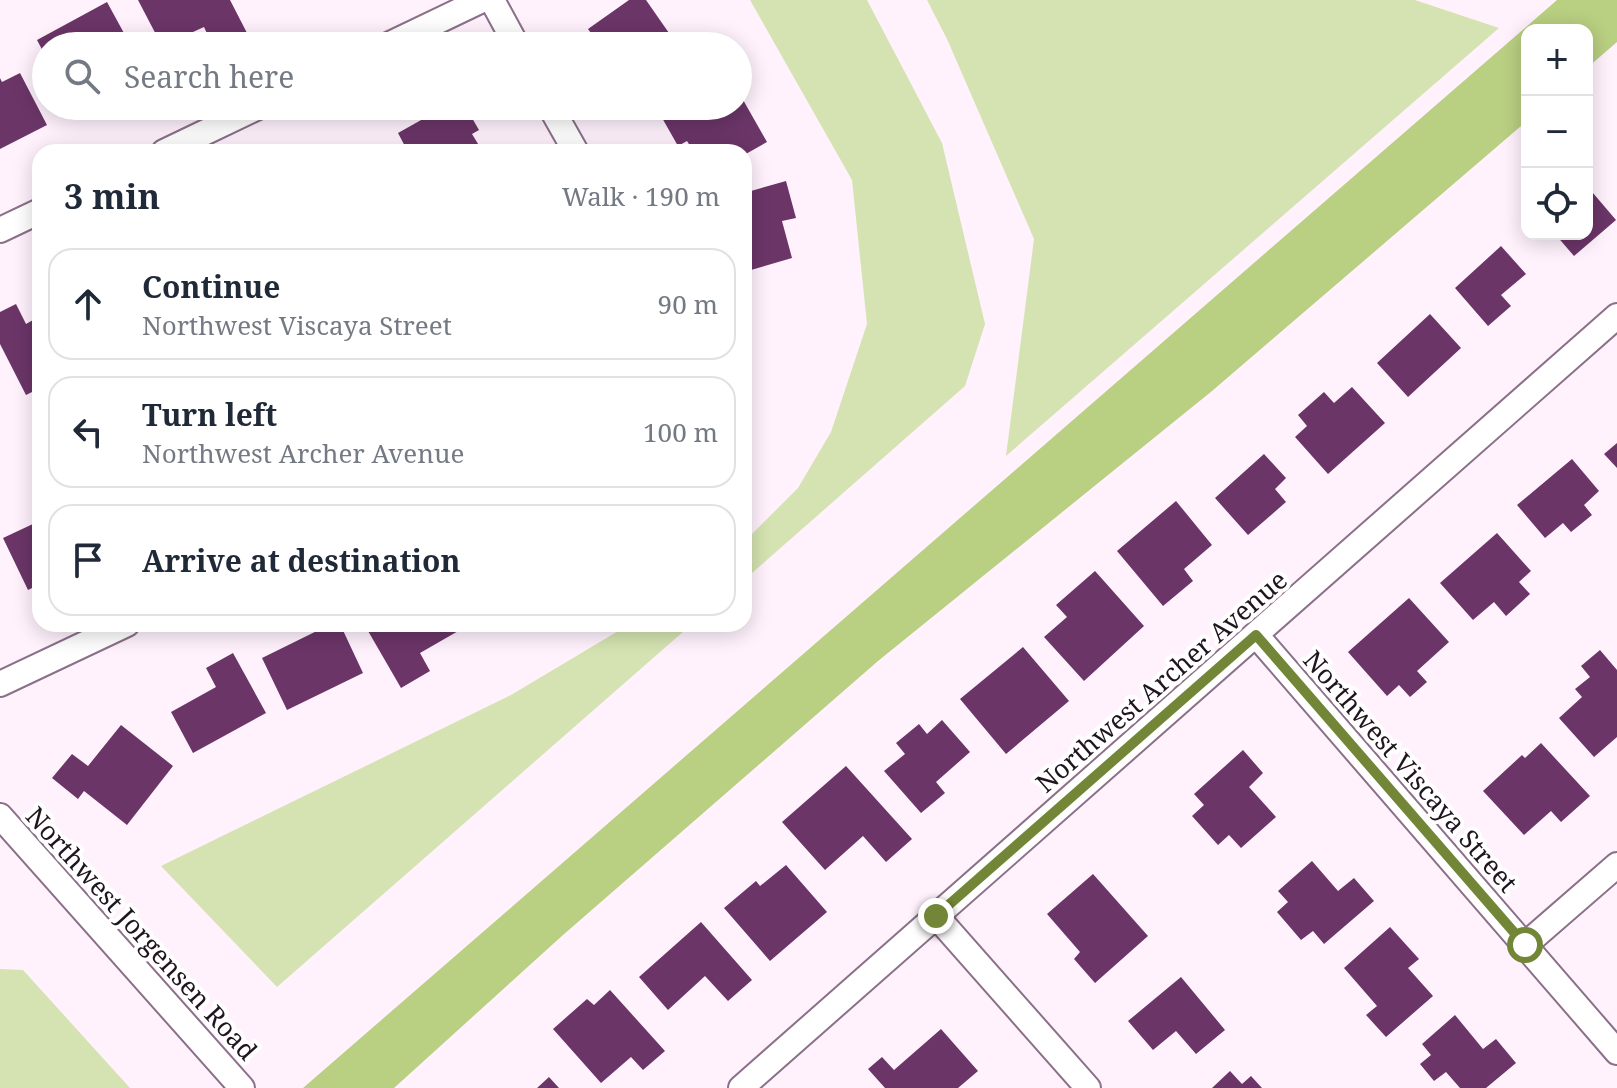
<!DOCTYPE html>
<meta charset="utf-8">
<style>
:root{--surface:#fff;--page:#f6f6f7;--text:#1f2937;--muted:#747a83;--line:#e0e1e3}
body{margin:0;font-family:"Noto Serif",serif;background:var(--page);color:var(--text)}
.controls{position:absolute;right:24px;top:24px;display:grid;overflow:hidden;border-radius:16px;box-shadow:0 4px 20px #0003}
.controls button{width:72px;height:72px;display:grid;place-items:center;padding:0;border:0;border-bottom:2px solid var(--line);background:var(--surface);color:var(--text);font:40px sans-serif}
.stop{position:absolute;width:24px;height:24px;margin:-18px;border:6px solid #738637;border-radius:50%;background:#fff}
.stop.end{background:#738637;border-color:#fff;box-shadow:0 2px 8px #0008}
.list{margin:0;padding:0;list-style:none}
h2{display:flex;justify-content:space-between;align-items:center;height:104px;margin:0;padding:0 32px;font-size:34px}
h2 small{font-size:26px;font-weight:400;color:var(--muted)}
.list li{display:grid;grid-template-columns:52px 1fr auto;gap:24px;align-items:center;box-sizing:border-box;height:112px;margin:0 16px 16px;padding:0 16px;border:2px solid var(--line);border-radius:24px}
.list b{display:block;font-size:30px;white-space:nowrap}
.list p{margin:0;font-size:26px;white-space:nowrap;color:var(--muted)}
.list em{font-size:26px;font-style:normal;color:var(--muted)}
.icon{flex:none;width:44px;height:44px;fill:none;stroke:currentColor;stroke-width:2;stroke-linecap:round;stroke-linejoin:round}
.map{position:relative;flex:none;width:1617px;height:1088px;overflow:hidden}
.search{position:absolute;background:var(--surface);box-shadow:0 4px 20px #0003;left:32px;top:32px;width:720px;height:88px;display:flex;align-items:center;gap:20px;box-sizing:border-box;padding:0 28px;border-radius:44px;color:var(--muted);font-size:30px}
.panel{position:absolute;background:var(--surface);box-shadow:0 4px 20px #0003;left:32px;top:144px;width:720px;height:488px;border-radius:24px}
.map>svg:first-child{display:block}
</style>
<div class="map">
<svg width="1617" height="1088" viewBox="0 0 1617 1088">
<rect width="100%" height="100%" fill="#fff2fd"/>
<path fill="#d4e3b1" d="M 750,0 L 867,0 L 942,143 L 985,324 L 965,386 L 744,580 L 744,542 L 798,488 L 831,432 L 867,324 L 852,180 Z
M 927,0 L 1415,0 L 1499,28 L 1006,456 L 1034,239 L 947,39 Z
M 630,624 L 692,624 L 277,987 L 161,866 L 511,695 Z
M 0,969 L 23,970 L 130,1088 L 0,1088 Z"/>
<path fill="#b9cf81" d="M 1557,0 L 1617,0 L 1617,42 L 1587,68 L 1587,30 L 1527,30 L 1527,121 L 1212,391 L 878,661 L 563,935 L 394,1088 L 303,1088 Z"/>
<path fill="#6b3568" d="M 138,0 L 230,0 L 247,33 L 221,46 L 213,46 L 204,27 L 162,46 Z
M 629,0 L 646,0 L 678,46 L 600,46 L 588,29 Z
M 107,2 L 131,46 L 46,46 L 46,57 L 37,40 Z
M 20,73 L 47,125 L 0,149 L 0,78 L 2,82 Z
M 738,91 L 767,142 L 744,155 L 744,152 L 694,152 L 687,141 L 678,146 L 657,109 L 738,106 Z
M 446,106 L 465,106 L 479,130 L 472,134 L 483,152 L 408,152 L 398,133 Z
M 786,181 L 796,218 L 782,221 L 792,258 L 744,272 L 744,193 Z
M 1587,186 L 1616,220 L 1574,256 L 1555,234 L 1587,234 Z
M 1501,246 L 1526,274 L 1501,295 L 1511,306 L 1488,326 L 1455,288 Z
M 16,304 L 26,324 L 40,316 L 40,388 L 26,395 L 0,344 L 0,312 Z
M 1430,314 L 1461,348 L 1408,397 L 1377,363 Z
M 1352,387 L 1385,423 L 1328,474 L 1295,437 L 1307,426 L 1298,415 L 1324,392 L 1334,403 Z
M 1617,443 L 1617,468 L 1604,454 Z
M 1264,454 L 1286,478 L 1275,489 L 1286,502 L 1248,535 L 1215,498 Z
M 1572,459 L 1599,491 L 1584,505 L 1592,515 L 1571,532 L 1563,523 L 1545,538 L 1517,505 Z
M 1176,501 L 1212,545 L 1184,569 L 1193,581 L 1163,606 L 1117,551 Z
M 40,514 L 40,584 L 28,590 L 3,538 L 35,523 L 33,517 Z
M 1497,533 L 1531,571 L 1519,582 L 1530,594 L 1506,616 L 1494,602 L 1473,620 L 1440,583 Z
M 1095,571 L 1144,626 L 1084,681 L 1044,637 L 1067,617 L 1056,605 Z
M 1409,598 L 1449,642 L 1417,671 L 1427,682 L 1410,697 L 1399,685 L 1387,696 L 1348,652 Z
M 331,624 L 340,624 L 363,673 L 287,710 L 262,658 Z
M 364,624 L 457,624 L 460,630 L 420,653 L 430,671 L 401,688 Z
M 1023,647 L 1069,701 L 1006,754 L 960,699 Z
M 1600,650 L 1617,670 L 1617,737 L 1594,757 L 1559,718 L 1582,697 L 1575,689 L 1590,677 L 1581,666 Z
M 233,653 L 266,713 L 193,753 L 171,712 L 216,687 L 206,668 Z
M 942,720 L 970,752 L 936,782 L 945,793 L 921,813 L 884,771 L 905,754 L 896,743 L 919,724 L 927,734 Z
M 121,725 L 173,766 L 127,825 L 84,791 L 78,799 L 52,778 L 72,754 L 88,766 Z
M 1541,743 L 1590,796 L 1561,822 L 1551,811 L 1524,835 L 1483,791 L 1522,755 L 1525,758 Z
M 1243,750 L 1263,773 L 1249,787 L 1276,817 L 1241,848 L 1229,835 L 1218,845 L 1192,816 L 1204,805 L 1194,794 Z
M 846,766 L 912,839 L 886,862 L 863,836 L 825,870 L 782,822 Z
M 1312,861 L 1338,891 L 1354,878 L 1374,901 L 1324,944 L 1313,931 L 1301,940 L 1277,912 L 1288,902 L 1278,891 Z
M 786,865 L 827,912 L 770,961 L 724,908 L 756,881 L 760,886 Z
M 1093,874 L 1148,936 L 1095,983 L 1074,959 L 1080,952 L 1047,914 Z
M 701,922 L 752,980 L 728,1001 L 705,976 L 668,1010 L 639,977 Z
M 1390,927 L 1419,959 L 1408,968 L 1433,996 L 1386,1037 L 1366,1015 L 1377,1006 L 1344,968 Z
M 1181,977 L 1225,1030 L 1196,1054 L 1176,1031 L 1153,1050 L 1128,1021 Z
M 610,990 L 665,1051 L 643,1070 L 631,1057 L 601,1083 L 553,1029 L 587,999 L 594,1005 Z
M 1455,1015 L 1483,1049 L 1496,1039 L 1516,1063 L 1486,1088 L 1460,1088 L 1446,1072 L 1434,1081 L 1420,1064 L 1431,1055 L 1422,1044 Z
M 941,1029 L 978,1071 L 958,1088 L 885,1088 L 868,1069 L 882,1057 L 894,1070 Z
M 1230,1071 L 1242,1084 L 1251,1076 L 1262,1088 L 1212,1088 Z
M 549,1077 L 559,1088 L 537,1088 Z"/>
<g fill="none" stroke-linecap="round" stroke-linejoin="round">
<defs>
<path id="minor" d="M 492,0 L 517,46
M 386,46 L 482,0
M 550,106 L 576,152
M 164,152 L 260,106
M 0,230 L 40,211
M 1256,635 L 1617,1052
M 0,684 L 127,624
M 0,816 L 242,1088
M 936,916 L 1088,1088
M 1525,945 L 1617,865
M 741,1088 L 1617,316"/>
</defs>
<use href="#minor" stroke="#8b7089" stroke-width="28"/>
<use href="#minor" stroke="#fff" stroke-width="24"/>
</g>
<g fill="none" stroke-linecap="round" stroke-linejoin="round">
<path stroke="#738637" stroke-width="10" d="M 936,916 L 1256,635 L 1525,945"/>
</g>
<g text-anchor="middle" dominant-baseline="central" stroke-width="8" stroke-linejoin="round" paint-order="stroke">
<g font-size="26" fill="#1f151e" stroke="#fff">
<text transform="translate(1161 681) rotate(-41)">Northwest Archer Avenue</text>
<text transform="translate(1411 771) rotate(49)">Northwest Viscaya Street</text>
<text transform="translate(142 933) rotate(48)">Northwest Jorgensen Road</text>
</g>
</g>
</svg>
<div class="controls">
<button>+</button>
<button>−</button>
<button><svg class="icon" aria-label="locate" viewBox="0 0 24 24"><circle cx="12" cy="12" r="6"/><path d="M12 2v4M12 18v4M2 12h4M18 12h4"/></svg></button>
</div>
<div class="stop" style="left:1525px;top:945px"></div>
<div class="stop end" style="left:936px;top:916px"></div>
<div class="search"><svg class="icon" aria-label="search" viewBox="0 0 24 24"><circle cx="10" cy="10" r="6"/><path d="M15 15l6 6"/></svg>Search here</div>
<section class="panel">
<h2>3 min<small>Walk · 190 m</small></h2>
<ul class="list">
<li><svg class="icon" aria-label="ahead" viewBox="0 0 24 24"><path d="M12 20V5M6 11l6-6 6 6"/></svg><div><b>Continue</b><p>Northwest Viscaya Street</p></div><em>90 m</em></li>
<li><svg class="icon" aria-label="left" viewBox="0 0 24 24"><path d="M17 20v-9H6M10 6l-5 5 5 5"/></svg><div><b>Turn left</b><p>Northwest Archer Avenue</p></div><em>100 m</em></li>
<li><svg class="icon" aria-label="arrive" viewBox="0 0 24 24"><path d="M6 21V4h12l-3 4 3 4H6"/></svg><div><b>Arrive at destination</b></div></li>
</ul>
</section>
</div>
